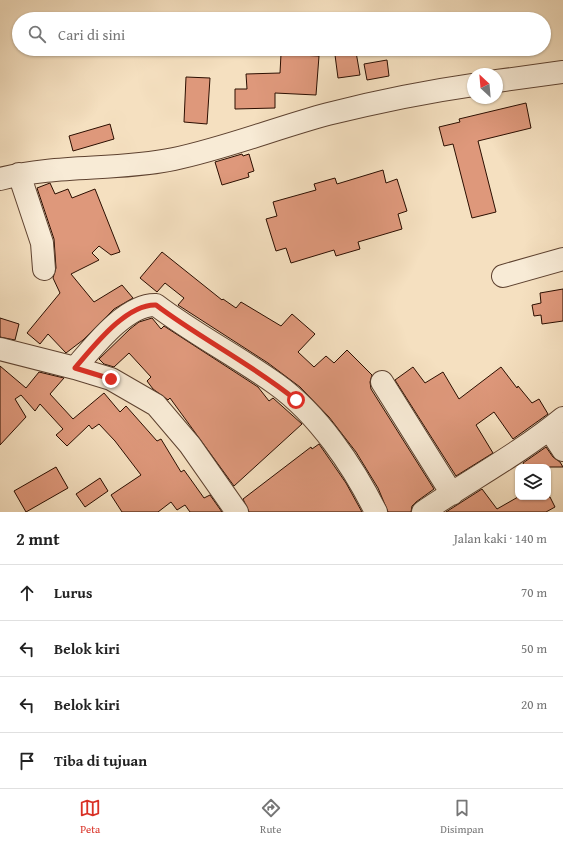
<!DOCTYPE html>
<html lang="id">
<meta charset="utf-8">
<style>
:root{--surface:#fff;--page:#f6f6f6;--text:#222;--muted:#767676;--line:#e0e0e0;--accent:#d93025}
body{margin:0;font-family:"Gentium Book Plus",serif;background:var(--page);color:var(--text)}
.controls{position:absolute;right:12px;bottom:12px;display:grid;overflow:hidden;border-radius:8px;box-shadow:0 1px 3px #0004}
.controls button{width:36px;height:36px;display:grid;place-items:center;padding:0;border:0;border-bottom:1px solid var(--line);background:var(--surface);color:var(--text);font:20px sans-serif}
.compass{position:absolute;left:467px;top:68px;width:36px;height:36px;border-radius:50%;background:var(--surface);box-shadow:0 1px 3px #0004;rotate:334deg}
.stop{position:absolute;width:12px;height:12px;margin:-9px;border:3px solid #d93025;border-radius:50%;background:#fff}
.stop.end{background:#d93025;border-color:#fff;box-shadow:0 1px 4px #0008}
.list{margin:0;padding:0;list-style:none}
h2{display:flex;justify-content:space-between;align-items:center;height:52px;margin:0;padding:0 16px;font-size:17px}
h2 small{font-size:13px;font-weight:400;color:var(--muted)}
.list li{display:grid;grid-template-columns:26px 1fr auto;gap:12px;align-items:center;box-sizing:border-box;height:56px;padding:0 16px;border-top:1px solid var(--line)}
.list b{display:block;font-size:15px;white-space:nowrap}
.list em{font-size:13px;font-style:normal;color:var(--muted)}
.icon{flex:none;width:22px;height:22px;fill:none;stroke:currentColor;stroke-width:2;stroke-linecap:round;stroke-linejoin:round}
.map{position:relative;flex:none;width:563px;height:512px;overflow:hidden}
.search{position:absolute;background:var(--surface);box-shadow:0 1px 3px #0004;left:12px;right:12px;top:12px;height:44px;display:flex;align-items:center;gap:10px;box-sizing:border-box;padding:0 14px;border-radius:22px;color:var(--muted);font-size:15px}
.sheet{height:276px;background:var(--surface)}
nav{display:flex;justify-content:space-around;align-items:center;box-sizing:border-box;height:56px;border-top:1px solid var(--line);background:var(--surface);font-size:11px;color:var(--muted)}
nav a{display:grid;justify-items:center;gap:2px}
nav .on{color:var(--accent)}
.map>svg:first-child{display:block}
</style>
<div class="map">
<svg width="563" height="512" viewBox="0 0 563 512">
<rect width="100%" height="100%" fill="#f5e0c0"/>
<filter id="stains"><feTurbulence type="fractalNoise" baseFrequency=".005" numOctaves="4"/><feColorMatrix values="0 0 0 0 .2 0 0 0 0 .09 0 0 0 0 .02 0 0 0 .5 -.17"/></filter>
<radialGradient id="worn" r=".72"><stop offset=".6" stop-color="#630" stop-opacity="0"/><stop offset="1" stop-color="#630" stop-opacity=".3"/></radialGradient>
<path fill="#de987b" stroke="#2b0e00" d="M 356,52 L 360,75 L 338,78 L 335,55 Z
M 281,54 L 319,56 L 316,95 L 275,93 L 275,108 L 235,109 L 235,89 L 247,89 L 246,74 L 280,73 Z
M 387,60 L 389,76 L 367,80 L 364,64 Z
M 186,77 L 210,78 L 207,124 L 184,122 Z
M 526,103 L 531,128 L 478,141 L 496,212 L 472,218 L 453,144 L 444,146 L 439,127 L 460,122 L 459,119 Z
M 110,124 L 114,139 L 73,151 L 69,136 Z
M 242,154 L 243,156 L 249,154 L 254,171 L 248,173 L 249,177 L 222,185 L 215,162 Z
M 383,170 L 386,183 L 397,179 L 407,211 L 398,214 L 402,229 L 358,242 L 360,249 L 336,256 L 334,250 L 291,263 L 286,248 L 276,251 L 266,219 L 277,216 L 273,202 L 316,190 L 314,184 L 335,178 L 337,184 Z
M 50,183 L 55,194 L 68,189 L 72,198 L 95,189 L 120,252 L 111,255 L 99,246 L 92,253 L 99,260 L 71,274 L 94,302 L 122,285 L 133,298 L 114,309 L 83,340 L 66,353 L 48,334 L 40,344 L 27,333 L 60,293 L 53,278 L 56,268 L 54,239 L 37,188 Z
M 162,252 L 222,300 L 223,299 L 236,308 L 241,302 L 281,326 L 292,314 L 315,334 L 298,352 L 314,367 L 326,356 L 334,363 L 347,350 L 372,375 L 370,382 L 371,389 L 434,489 L 416,502 L 412,506 L 411,512 L 388,512 L 378,488 L 356,452 L 329,417 L 300,387 L 268,363 L 178,305 L 184,298 L 165,283 L 157,292 L 140,278 Z
M 563,289 L 563,321 L 542,324 L 541,315 L 534,316 L 532,305 L 541,303 L 540,293 Z
M 0,318 L 19,324 L 15,340 L 0,337 Z
M 152,318 L 161,329 L 164,326 L 258,387 L 269,401 L 273,398 L 302,424 L 234,486 L 170,398 L 168,400 L 153,389 L 147,381 L 151,377 L 129,353 L 114,367 L 104,364 L 99,359 L 130,329 L 139,322 Z
M 0,366 L 26,388 L 39,372 L 64,378 L 50,394 L 73,419 L 104,393 L 120,412 L 126,406 L 157,441 L 161,439 L 181,472 L 184,470 L 204,498 L 210,495 L 222,512 L 190,512 L 185,505 L 177,510 L 171,502 L 158,512 L 122,512 L 111,495 L 141,475 L 115,441 L 99,424 L 92,429 L 89,425 L 67,446 L 56,435 L 63,429 L 40,404 L 35,411 L 21,395 L 15,399 L 26,417 L 0,445 Z
M 413,367 L 425,383 L 443,372 L 459,399 L 501,367 L 517,388 L 518,386 L 532,403 L 539,399 L 548,414 L 513,439 L 494,412 L 476,425 L 493,453 L 456,476 L 395,380 Z
M 319,444 L 346,483 L 362,512 L 249,512 L 243,499 L 311,447 L 312,449 Z
M 546,447 L 553,457 L 560,462 L 563,467 L 525,467 L 523,463 Z
M 56,467 L 68,488 L 26,512 L 14,491 Z
M 100,478 L 108,491 L 85,507 L 76,494 Z
M 482,489 L 497,509 L 518,497 L 550,497 L 555,507 L 546,512 L 446,512 Z"/>
<g fill="none" stroke-linecap="round" stroke-linejoin="round">
<defs>
<path id="minor" d="M 497,81 L 563,72
M 19,174 L 42,243 L 44,269
M 0,179 C 57,164 116,171 174,159 C 226,148 276,128 328,114 C 376,102 424,92 473,85
M 503,276 L 563,259
M 0,349 L 75,368 L 111,379 L 156,405 L 190,445 L 237,512
M 75,368 C 94,346 126,304 156,305 C 194,334 237,356 276,384 C 318,414 353,466 376,512
M 382,382 L 452,494
M 550,430 L 563,450
M 423,512 C 470,480 519,454 563,418"/>
</defs>
<use href="#minor" stroke="#5e4230" stroke-width="24"/>
<use href="#minor" stroke="#f8ebd6" stroke-width="22"/>
</g>
<g fill="none" stroke-linecap="round" stroke-linejoin="round">
<path stroke="#d93025" stroke-width="5" d="M 111,379 L 75,368 C 94,346 126,304 156,305 C 201,339 252,364 296,400"/>
</g>
<rect width="100%" height="100%" filter="url(#stains)"/>
<rect width="100%" height="100%" fill="url(#worn)"/>
</svg>
<div class="controls">
<button><svg class="icon" aria-label="layers" viewBox="0 0 24 24"><path d="M12 4l9 5-9 5-9-5zM3 14l9 5 9-5"/></svg></button>
</div>
<svg class="compass" viewBox="-18 -18 36 36"><path d="M0-13l5 13h-10z" fill="#e53935"/><path d="M0 13l5-13h-10z" fill="#767676"/></svg>
<div class="stop" style="left:296px;top:400px"></div>
<div class="stop end" style="left:111px;top:379px"></div>
<div class="search"><svg class="icon" aria-label="search" viewBox="0 0 24 24"><circle cx="10" cy="10" r="6"/><path d="M15 15l6 6"/></svg>Cari di sini</div>
</div>
<section class="sheet">
<h2>2 mnt<small>Jalan kaki · 140 m</small></h2>
<ul class="list">
<li><svg class="icon" aria-label="ahead" viewBox="0 0 24 24"><path d="M12 20V5M6 11l6-6 6 6"/></svg><div><b>Lurus</b></div><em>70 m</em></li>
<li><svg class="icon" aria-label="left" viewBox="0 0 24 24"><path d="M17 20v-9H6M10 6l-5 5 5 5"/></svg><div><b>Belok kiri</b></div><em>50 m</em></li>
<li><svg class="icon" aria-label="left" viewBox="0 0 24 24"><path d="M17 20v-9H6M10 6l-5 5 5 5"/></svg><div><b>Belok kiri</b></div><em>20 m</em></li>
<li><svg class="icon" aria-label="arrive" viewBox="0 0 24 24"><path d="M6 21V4h12l-3 4 3 4H6"/></svg><div><b>Tiba di tujuan</b></div></li>
</ul>
</section>
<nav>
<a class="on"><svg class="icon" aria-label="map" viewBox="0 0 24 24"><path d="M3 6l6-2 6 2 6-2v14l-6 2-6-2-6 2zM9 4v14M15 6v14"/></svg>Peta</a>
<a><svg class="icon" aria-label="directions" viewBox="0 0 24 24"><path d="M12 3l9 9-9 9-9-9zM9 14v-3h6M13 9l2 2-2 2"/></svg>Rute</a>
<a><svg class="icon" aria-label="saved" viewBox="0 0 24 24"><path d="M7 4h10v16l-5-4-5 4z"/></svg>Disimpan</a>
</nav>
